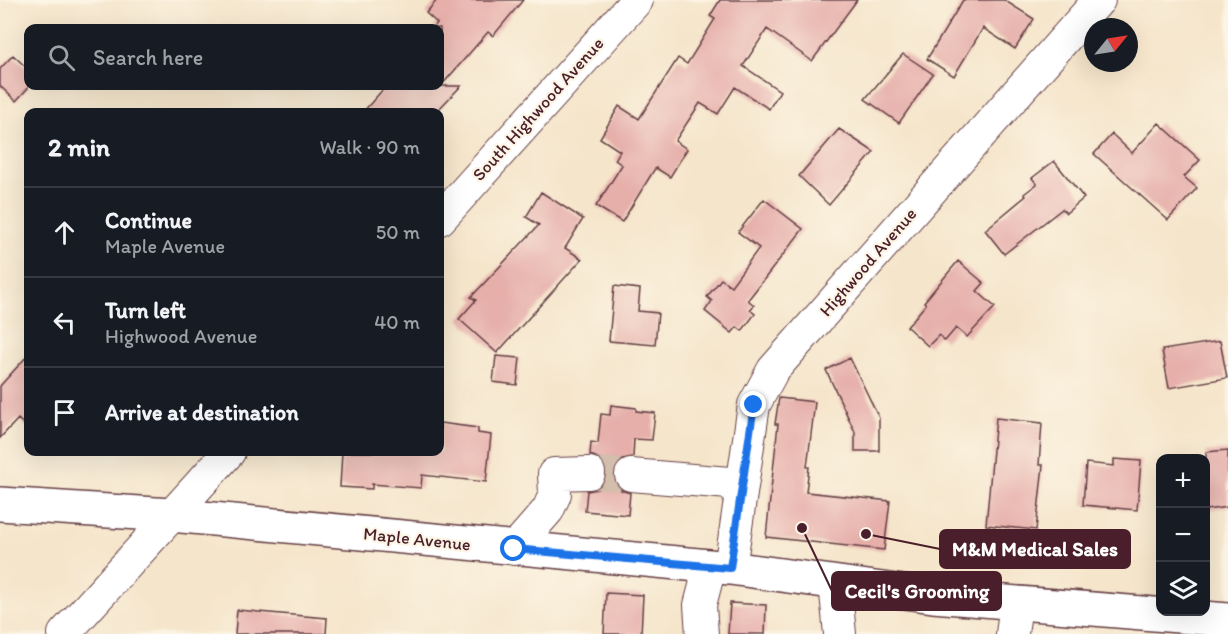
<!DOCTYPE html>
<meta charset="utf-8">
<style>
:root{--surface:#171b24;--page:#20242c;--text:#f1f3f6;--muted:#9ea1a6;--line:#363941}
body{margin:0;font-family:Itim,sans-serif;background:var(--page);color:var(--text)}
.controls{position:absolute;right:18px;bottom:18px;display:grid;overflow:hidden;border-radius:12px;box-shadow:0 6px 24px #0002}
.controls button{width:54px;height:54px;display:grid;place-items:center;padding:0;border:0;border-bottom:2px solid var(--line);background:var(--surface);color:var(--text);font:30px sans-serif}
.compass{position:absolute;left:1084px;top:18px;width:54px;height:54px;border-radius:50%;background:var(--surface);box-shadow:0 6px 24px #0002;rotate:60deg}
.stop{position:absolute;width:18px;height:18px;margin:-14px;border:4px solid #1a73e8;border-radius:50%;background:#fff}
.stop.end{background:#1a73e8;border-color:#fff;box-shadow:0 2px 6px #0008}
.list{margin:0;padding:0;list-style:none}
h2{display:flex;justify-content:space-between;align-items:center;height:78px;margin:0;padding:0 24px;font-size:26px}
h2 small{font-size:20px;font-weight:400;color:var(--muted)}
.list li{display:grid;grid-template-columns:39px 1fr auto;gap:18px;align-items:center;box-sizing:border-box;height:90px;padding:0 24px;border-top:2px solid var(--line)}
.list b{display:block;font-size:22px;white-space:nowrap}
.list p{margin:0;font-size:20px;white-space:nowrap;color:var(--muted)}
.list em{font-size:20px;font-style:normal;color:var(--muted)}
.icon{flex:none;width:33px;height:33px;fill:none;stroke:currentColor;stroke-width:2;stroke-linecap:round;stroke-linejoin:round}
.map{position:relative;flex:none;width:1228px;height:634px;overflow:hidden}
.search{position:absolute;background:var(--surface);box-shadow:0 6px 24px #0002;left:24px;top:24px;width:420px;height:66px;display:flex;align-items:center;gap:15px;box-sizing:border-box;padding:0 21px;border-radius:12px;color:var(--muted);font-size:22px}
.panel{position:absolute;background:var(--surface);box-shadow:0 6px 24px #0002;left:24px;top:108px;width:420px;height:348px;border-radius:12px}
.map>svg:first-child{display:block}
</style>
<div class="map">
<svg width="1228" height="634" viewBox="0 0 1228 634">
<rect width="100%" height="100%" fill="#fcf5e5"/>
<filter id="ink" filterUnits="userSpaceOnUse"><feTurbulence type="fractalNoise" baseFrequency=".0167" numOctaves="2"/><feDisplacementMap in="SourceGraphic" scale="12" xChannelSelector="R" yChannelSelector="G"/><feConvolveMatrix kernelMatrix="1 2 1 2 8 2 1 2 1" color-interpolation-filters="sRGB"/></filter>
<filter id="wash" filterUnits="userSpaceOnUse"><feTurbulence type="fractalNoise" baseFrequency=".008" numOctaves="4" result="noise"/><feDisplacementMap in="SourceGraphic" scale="24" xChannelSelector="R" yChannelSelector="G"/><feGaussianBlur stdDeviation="1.35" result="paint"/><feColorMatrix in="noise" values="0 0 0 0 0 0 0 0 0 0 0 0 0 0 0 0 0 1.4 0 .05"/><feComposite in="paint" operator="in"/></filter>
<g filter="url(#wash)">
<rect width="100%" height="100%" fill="#f5e5cb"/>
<g id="blocks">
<path fill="#e6afaa" d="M 437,0 L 523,0 L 493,36 L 488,32 L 441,86 L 461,86 L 436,112 L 363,112 L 386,86 L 440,86 L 440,28 L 433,28 L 437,23 L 426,13 Z
M 720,0 L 857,0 L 812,61 L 767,29 L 743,66 L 780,91 L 769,109 L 735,87 L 718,114 L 700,103 L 675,141 L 687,149 L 670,177 L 656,168 L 654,170 L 622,222 L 596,206 L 622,165 L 615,160 L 620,151 L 600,138 L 619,106 L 639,119 L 678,58 L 687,64 L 715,19 L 710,16 Z
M 963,0 L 1004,0 L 1034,19 L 1015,49 L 983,28 L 954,76 L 927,59 Z
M 903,54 L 933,74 L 899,123 L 865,99 Z
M 13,55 L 28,69 L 28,88 L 16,101 L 0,86 L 0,69 Z
M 1159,123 L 1200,160 L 1184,177 L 1197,188 L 1168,220 L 1094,154 L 1112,134 L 1132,153 Z
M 839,129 L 874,152 L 829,205 L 799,176 Z
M 1054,161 L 1084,198 L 1066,213 L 1062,209 L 1004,254 L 985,230 L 1026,196 L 1024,194 L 1037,184 L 1032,178 Z
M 541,192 L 583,219 L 565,248 L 582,259 L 497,353 L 459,319 L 476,300 L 471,297 L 539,225 L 526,217 Z
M 764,199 L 803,229 L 748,300 L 754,305 L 750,310 L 755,314 L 742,331 L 737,327 L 732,333 L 705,311 L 712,301 L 707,297 L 721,279 L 731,286 L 759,248 L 738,232 Z
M 958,261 L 984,283 L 977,291 L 995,307 L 967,337 L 956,328 L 945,341 L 939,335 L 928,346 L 907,327 L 926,304 L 924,302 Z
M 614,286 L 640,289 L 638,311 L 658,313 L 655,345 L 609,341 Z
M 1220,341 L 1227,378 L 1169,388 L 1162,350 Z
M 28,355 L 28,428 L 18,419 L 0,438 L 0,386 Z
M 496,356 L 520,358 L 517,385 L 493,382 Z
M 850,358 L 879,418 L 879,451 L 855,451 L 855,432 L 826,370 Z
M 779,398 L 815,402 L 807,467 L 809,467 L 806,492 L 890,501 L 884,550 L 766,537 L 778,424 L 775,424 Z
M 611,405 L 636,408 L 636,411 L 655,413 L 652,440 L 634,439 L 633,457 L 623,459 L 616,465 L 613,473 L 615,483 L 621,490 L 630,493 L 628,515 L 585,511 L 587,491 L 598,489 L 605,481 L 607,472 L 605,464 L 598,458 L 590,455 L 591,442 L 598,443 L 601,414 L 610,415 Z
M 996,418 L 1042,423 L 1039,465 L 1043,465 L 1036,530 L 986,525 Z
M 440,423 L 478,428 L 478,433 L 491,435 L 486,482 L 422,475 L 421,488 L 372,484 L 372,489 L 340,487 L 342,452 L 440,452 Z
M 1228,450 L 1228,507 L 1206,510 L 1206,452 Z
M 1114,459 L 1141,461 L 1137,510 L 1083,505 L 1086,463 L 1114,466 Z
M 606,593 L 643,595 L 641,634 L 604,634 Z
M 730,603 L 766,605 L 765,634 L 728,634 Z
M 237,610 L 327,618 L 326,634 L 235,634 Z"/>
</g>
</g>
<g filter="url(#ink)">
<use href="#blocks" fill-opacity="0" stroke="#643d43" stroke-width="1.5"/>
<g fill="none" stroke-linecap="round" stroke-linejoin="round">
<path stroke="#d3bdab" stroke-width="32" stroke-dasharray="32 16" stroke-linecap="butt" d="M 589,473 L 631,475"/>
<defs>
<path id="minor" d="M 440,219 L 637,0
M 631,475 L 742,484
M 514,549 L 548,510 L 555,494 L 554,474 L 589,473
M 730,568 L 754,405 L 773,370 L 1099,0
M 835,583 L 840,634
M 64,634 L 229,452
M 702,634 L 700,605 L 710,567
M 1012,634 L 1016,603"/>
<path id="major" d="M 0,504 L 171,515 L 730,568 L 933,596 L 1228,620"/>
</defs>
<use href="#minor" stroke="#643d43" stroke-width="34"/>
<use href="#major" stroke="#643d43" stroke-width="36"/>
<use href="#minor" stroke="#fff" stroke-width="32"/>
<use href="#major" stroke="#fff" stroke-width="33"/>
</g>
</g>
<g fill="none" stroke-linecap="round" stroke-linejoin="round" filter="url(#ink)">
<path stroke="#1a73e8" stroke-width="8" d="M 514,549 L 730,568 L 754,405"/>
</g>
<g text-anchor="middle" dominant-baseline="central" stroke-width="4.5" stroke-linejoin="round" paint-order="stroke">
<g font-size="18" fill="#4a1f2b" stroke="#fcf5e5">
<text transform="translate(538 109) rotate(-48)">South Highwood Avenue</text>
<text transform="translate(868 262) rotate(-49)">Highwood Avenue</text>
<text transform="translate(417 539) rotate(6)">Maple Avenue</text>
</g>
</g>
<path fill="none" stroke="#4a1f2b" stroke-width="2" d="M866 534L940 549M802 528L832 591"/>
<g fill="#4a1f2b" stroke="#fcf5e5" stroke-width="2">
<circle cx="866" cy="534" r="6"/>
<circle cx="802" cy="528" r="6"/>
</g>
<g fill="#4a1f2b" stroke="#4a1f2b" stroke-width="2">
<rect x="940" y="530" width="190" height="38" rx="6"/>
<rect x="832" y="572" width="169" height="38" rx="6"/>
</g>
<g font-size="20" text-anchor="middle" font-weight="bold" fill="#fff">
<text x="1035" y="556">M&amp;M Medical Sales</text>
<text x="917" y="598">Cecil's Grooming</text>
</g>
</svg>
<div class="controls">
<button>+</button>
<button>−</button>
<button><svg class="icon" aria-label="layers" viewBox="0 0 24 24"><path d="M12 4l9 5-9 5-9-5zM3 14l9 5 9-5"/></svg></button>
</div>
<svg class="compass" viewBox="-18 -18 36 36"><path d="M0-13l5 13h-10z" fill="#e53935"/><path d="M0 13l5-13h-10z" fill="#9ea1a6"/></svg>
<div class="stop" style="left:514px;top:549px"></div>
<div class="stop end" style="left:754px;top:405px"></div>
<div class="search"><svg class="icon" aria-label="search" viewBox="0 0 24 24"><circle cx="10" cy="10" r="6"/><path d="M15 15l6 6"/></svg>Search here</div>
<section class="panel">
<h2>2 min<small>Walk · 90 m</small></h2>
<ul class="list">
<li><svg class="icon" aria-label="ahead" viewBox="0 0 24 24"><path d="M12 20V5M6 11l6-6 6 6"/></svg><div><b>Continue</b><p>Maple Avenue</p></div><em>50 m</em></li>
<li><svg class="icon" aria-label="left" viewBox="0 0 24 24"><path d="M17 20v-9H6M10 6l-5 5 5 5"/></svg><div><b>Turn left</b><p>Highwood Avenue</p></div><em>40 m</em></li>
<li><svg class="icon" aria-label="arrive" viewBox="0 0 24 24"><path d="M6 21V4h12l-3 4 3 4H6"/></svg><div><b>Arrive at destination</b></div></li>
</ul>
</section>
</div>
